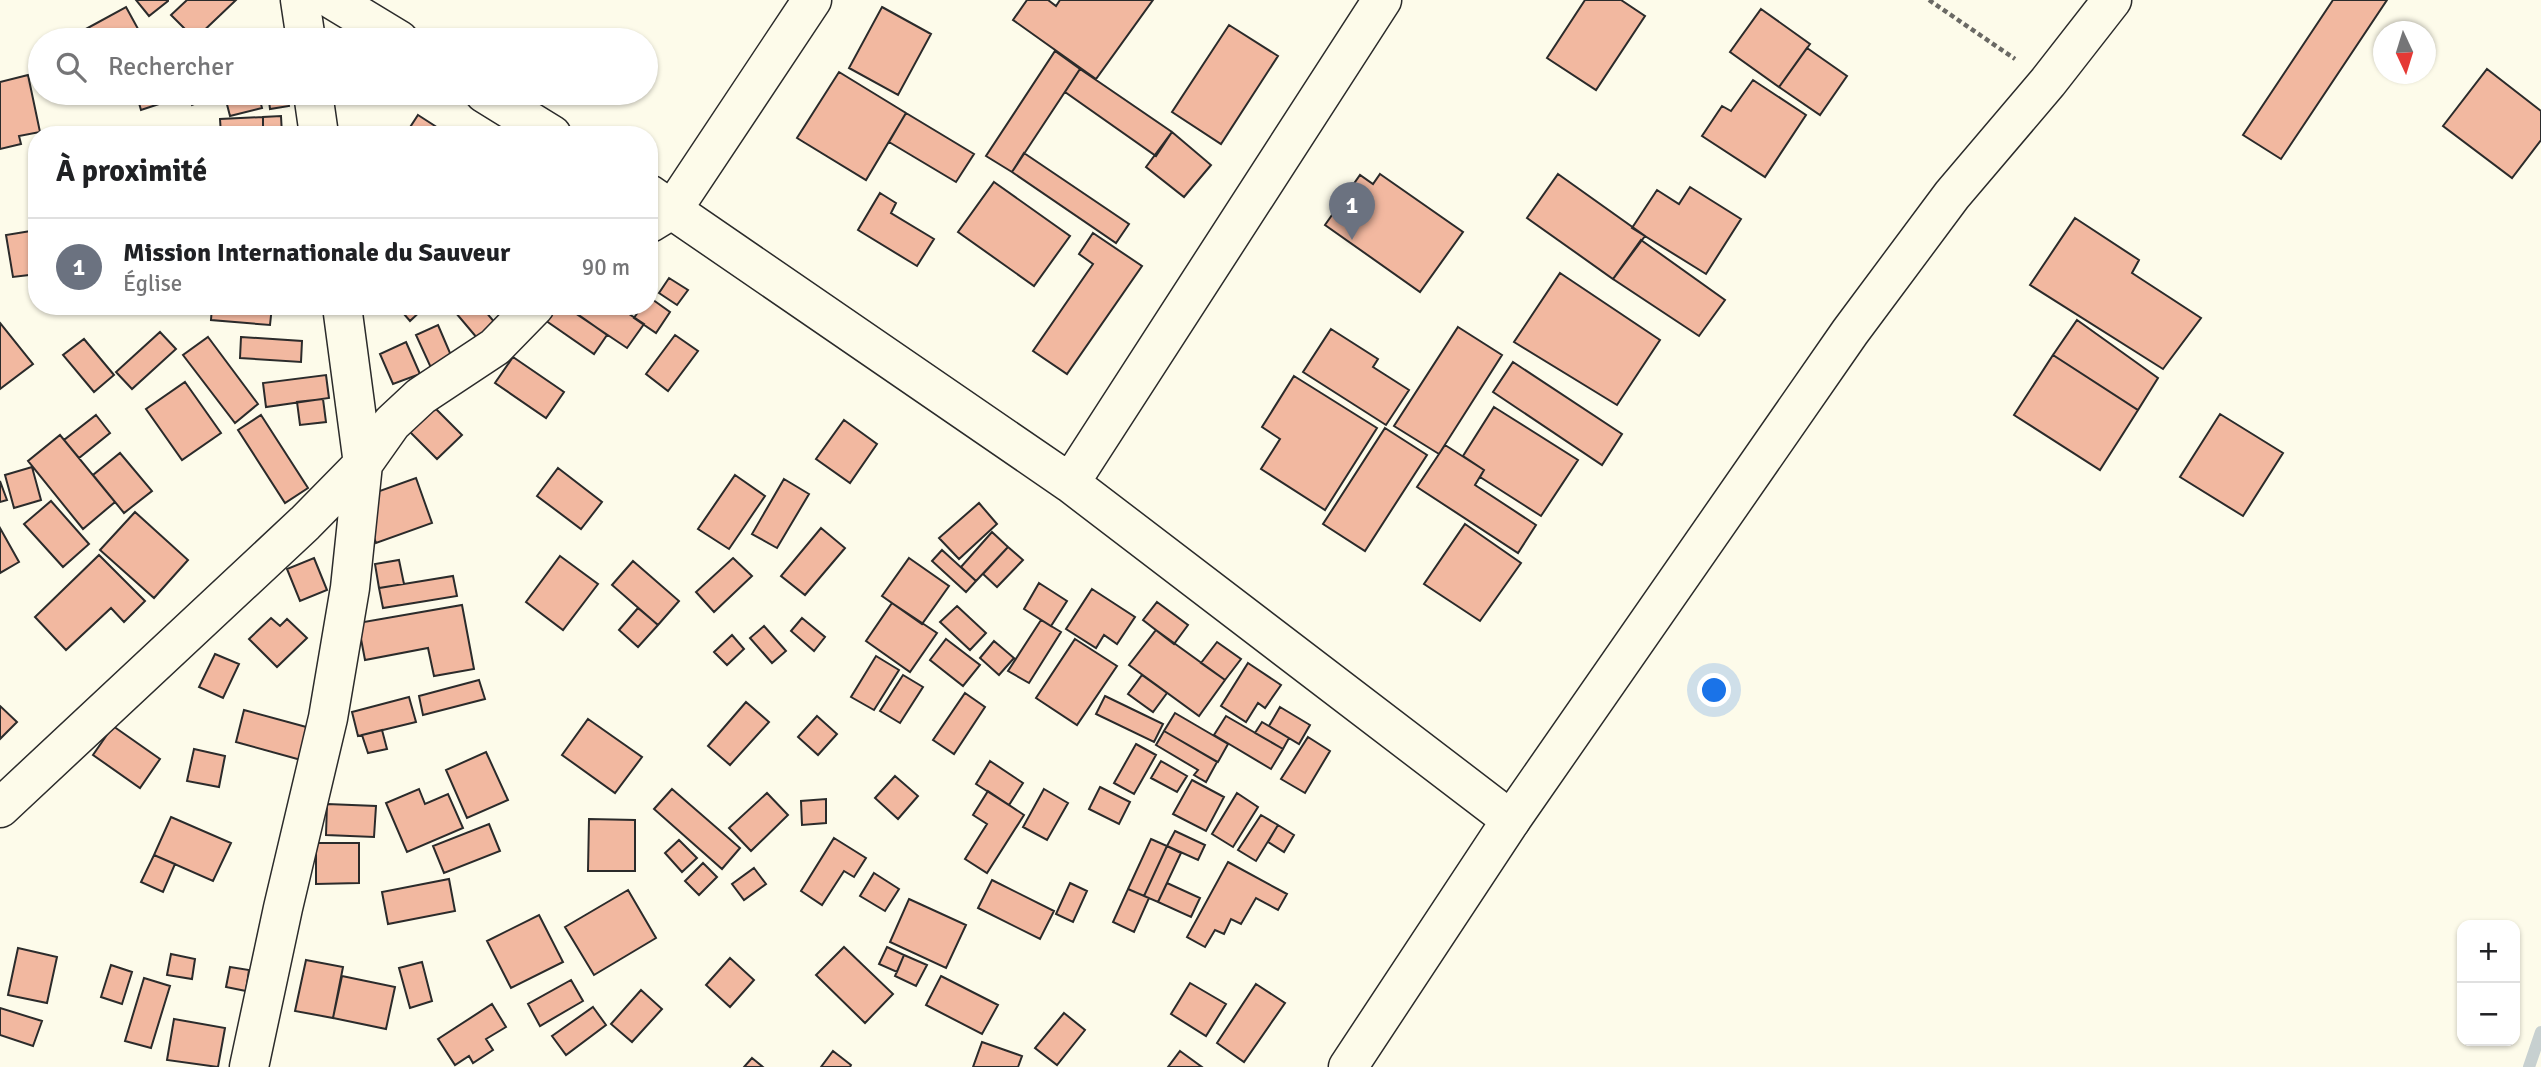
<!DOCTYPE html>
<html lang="fr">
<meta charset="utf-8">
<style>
:root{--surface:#fff;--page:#f6f6f6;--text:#202124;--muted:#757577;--line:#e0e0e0;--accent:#0f766e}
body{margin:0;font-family:Signika,sans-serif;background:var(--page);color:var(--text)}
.controls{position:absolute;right:21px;bottom:21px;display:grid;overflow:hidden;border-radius:14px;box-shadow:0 2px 5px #0004}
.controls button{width:63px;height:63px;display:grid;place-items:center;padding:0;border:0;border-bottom:2px solid var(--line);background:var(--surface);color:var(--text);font:35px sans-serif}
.compass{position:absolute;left:2373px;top:21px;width:63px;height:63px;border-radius:50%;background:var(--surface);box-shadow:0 2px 5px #0004;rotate:176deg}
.you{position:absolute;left:1715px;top:691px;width:24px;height:24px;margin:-18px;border:5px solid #fff;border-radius:50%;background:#1a73e8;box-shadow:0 0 0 10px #1a73e833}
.badge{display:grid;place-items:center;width:46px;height:46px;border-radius:50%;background:var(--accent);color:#fff;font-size:23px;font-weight:700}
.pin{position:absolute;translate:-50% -58px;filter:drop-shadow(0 2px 4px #0008)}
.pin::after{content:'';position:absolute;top:37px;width:24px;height:21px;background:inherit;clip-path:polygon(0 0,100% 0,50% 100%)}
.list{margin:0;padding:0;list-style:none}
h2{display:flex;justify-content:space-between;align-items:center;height:91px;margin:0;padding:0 28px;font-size:30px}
h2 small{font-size:23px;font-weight:400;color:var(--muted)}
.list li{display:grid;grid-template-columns:46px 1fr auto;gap:21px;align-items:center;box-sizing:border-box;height:98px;padding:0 28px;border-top:2px solid var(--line)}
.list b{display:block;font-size:26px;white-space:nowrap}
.list p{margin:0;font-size:23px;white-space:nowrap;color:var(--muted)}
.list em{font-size:23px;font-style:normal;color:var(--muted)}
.icon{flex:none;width:38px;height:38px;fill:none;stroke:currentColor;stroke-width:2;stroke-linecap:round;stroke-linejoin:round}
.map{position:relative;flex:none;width:2541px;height:1067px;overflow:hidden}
.search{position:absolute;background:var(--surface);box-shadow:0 2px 5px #0004;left:28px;top:28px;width:630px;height:77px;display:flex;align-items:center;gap:18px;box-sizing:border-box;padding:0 24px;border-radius:38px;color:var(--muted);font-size:26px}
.panel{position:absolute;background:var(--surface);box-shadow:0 2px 5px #0004;left:28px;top:126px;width:630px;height:189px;border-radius:28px}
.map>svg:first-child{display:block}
</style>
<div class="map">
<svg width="2541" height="1067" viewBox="0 0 2541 1067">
<rect width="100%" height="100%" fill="#fdfbea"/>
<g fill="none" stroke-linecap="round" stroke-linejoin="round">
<path stroke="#c7d0d0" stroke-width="12" d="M 2529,1067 L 2541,1032"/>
</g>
<path fill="#f2b8a0" stroke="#2b2b2b" stroke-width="2" d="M 136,0 L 168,0 L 168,1 L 149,16 Z
M 187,0 L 236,0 L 195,39 L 171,15 Z
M 1027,0 L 1048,0 L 1056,6 L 1060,0 L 1153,0 L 1096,79 L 1013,20 Z
M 1585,0 L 1621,0 L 1645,16 L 1596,90 L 1547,58 Z
M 2333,0 L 2387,0 L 2281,159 L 2243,135 Z
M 126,7 L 143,38 L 139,40 L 89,40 L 84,30 Z
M 882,7 L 931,34 L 898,95 L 849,68 Z
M 1761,9 L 1810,44 L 1779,87 L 1730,52 Z
M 1229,25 L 1278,56 L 1221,144 L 1172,112 Z
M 280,31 L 281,40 L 252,40 L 251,35 Z
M 1807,48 L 1847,76 L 1820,115 L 1779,87 Z
M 1055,51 L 1080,69 L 1012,172 L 986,156 Z
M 1080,69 L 1172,132 L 1156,156 L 1065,92 Z
M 2487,69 L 2541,111 L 2541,140 L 2512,178 L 2443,126 Z
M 839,72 L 906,113 L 866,180 L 797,138 Z
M 28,75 L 40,132 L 19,136 L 21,144 L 0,149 L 0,82 Z
M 1753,80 L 1806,115 L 1765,177 L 1702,136 L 1722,106 L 1731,111 Z
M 136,93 L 169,93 L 171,100 L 141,110 Z
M 187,93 L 213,93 L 214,96 L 192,105 Z
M 224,93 L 258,93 L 262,108 L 230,116 Z
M 268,93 L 287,93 L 289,106 L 270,109 Z
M 906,113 L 974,154 L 956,182 L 889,142 Z
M 418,115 L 449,135 L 405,135 Z
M 281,116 L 282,135 L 263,135 L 263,117 Z
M 263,117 L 263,135 L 221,135 L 220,119 Z
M 1172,132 L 1211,165 L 1184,197 L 1146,167 Z
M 1024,153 L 1129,224 L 1116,243 L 1012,172 Z
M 1380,174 L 1463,232 L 1420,292 L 1325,225 L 1360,175 L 1373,184 Z
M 1558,174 L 1645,236 L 1613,279 L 1527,218 Z
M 994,182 L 1070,236 L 1034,286 L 958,232 Z
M 1690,187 L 1741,219 L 1706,274 L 1632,228 L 1657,190 L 1679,204 Z
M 880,193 L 896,203 L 891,213 L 934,239 L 917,266 L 858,230 Z
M 2075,218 L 2139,260 L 2132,273 L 2201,318 L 2163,369 L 2030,285 Z
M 37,230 L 37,274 L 13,277 L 6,235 Z
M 1093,233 L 1142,266 L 1067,374 L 1033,351 L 1093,264 L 1079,254 Z
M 1641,240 L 1725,300 L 1699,336 L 1613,279 Z
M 1560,273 L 1660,340 L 1617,405 L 1514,342 Z
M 669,278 L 688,290 L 677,305 L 659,293 Z
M 649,297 L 670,312 L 656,333 L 634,318 L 642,306 L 649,306 Z
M 212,306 L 272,306 L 270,325 L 211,320 Z
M 397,306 L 426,306 L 410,321 Z
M 450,306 L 481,306 L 501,330 L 483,345 Z
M 550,306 L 566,306 L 607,335 L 594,354 L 542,318 Z
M 580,306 L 617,306 L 644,324 L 627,348 L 575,313 Z
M 2077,320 L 2158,378 L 2138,410 L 2053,355 Z
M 0,323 L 33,364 L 0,389 Z
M 438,325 L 453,360 L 432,370 L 416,335 Z
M 1458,327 L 1502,355 L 1439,454 L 1394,426 Z
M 1331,329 L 1378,359 L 1373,367 L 1409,390 L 1386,425 L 1303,372 Z
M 160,332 L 176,349 L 132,389 L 116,372 Z
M 675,335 L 698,351 L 668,391 L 646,374 Z
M 208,337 L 258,404 L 235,423 L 183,355 Z
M 241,337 L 302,341 L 301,362 L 240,358 Z
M 84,339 L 114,375 L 94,392 L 63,355 Z
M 406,342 L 420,374 L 393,384 L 380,354 Z
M 2053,355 L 2138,410 L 2100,470 L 2014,415 Z
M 513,357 L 564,392 L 546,418 L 495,383 Z
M 1513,362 L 1622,434 L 1602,465 L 1493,392 Z
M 326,375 L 329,398 L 266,407 L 263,383 Z
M 1294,376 L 1377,428 L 1325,510 L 1261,469 L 1280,439 L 1262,427 Z
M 185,382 L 221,433 L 182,460 L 146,409 Z
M 323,399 L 326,422 L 300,425 L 297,402 Z
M 434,407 L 462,435 L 437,459 L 409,431 Z
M 1494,407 L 1578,460 L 1541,516 L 1480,477 L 1484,470 L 1463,456 Z
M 2220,414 L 2283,453 L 2243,516 L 2180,477 Z
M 96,415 L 110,433 L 79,458 L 64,440 Z
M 261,415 L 308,488 L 285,503 L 238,430 Z
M 844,420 L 877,444 L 850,483 L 816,459 Z
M 1385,428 L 1427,455 L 1365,551 L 1323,524 Z
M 60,435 L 115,502 L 83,529 L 28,461 Z
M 1445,445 L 1484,470 L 1475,485 L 1536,525 L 1518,553 L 1417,487 Z
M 120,453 L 152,491 L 124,513 L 93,475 Z
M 32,467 L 41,500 L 14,508 L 5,475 Z
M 558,468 L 602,502 L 581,529 L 537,496 Z
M 735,475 L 765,496 L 729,549 L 698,529 Z
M 416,478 L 432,523 L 376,543 L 360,498 Z
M 784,479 L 809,494 L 777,548 L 752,534 Z
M 0,481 L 7,500 L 0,502 Z
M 51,501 L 89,544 L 63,567 L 24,524 Z
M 979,503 L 997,524 L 959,559 L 939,538 Z
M 135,512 L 188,560 L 154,598 L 100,550 Z
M 1465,524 L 1521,563 L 1480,621 L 1424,584 Z
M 0,528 L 19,562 L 0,573 Z
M 821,528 L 845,548 L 805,595 L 781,576 Z
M 992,532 L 1008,547 L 976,581 L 961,567 Z
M 1008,547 L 1023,560 L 997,587 L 983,574 Z
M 942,550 L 976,581 L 966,592 L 932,561 Z
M 99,555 L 145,601 L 124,622 L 111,608 L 66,650 L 35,617 Z
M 560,556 L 598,584 L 563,630 L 526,602 Z
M 314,558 L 327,590 L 300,601 L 287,569 Z
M 733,558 L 752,576 L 714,612 L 696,592 Z
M 909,558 L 949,586 L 922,624 L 882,596 Z
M 399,560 L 404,584 L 379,588 L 375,564 Z
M 633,561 L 679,601 L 658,625 L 612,585 Z
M 453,576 L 457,596 L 383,608 L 379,588 Z
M 1039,583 L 1067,601 L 1051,626 L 1024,609 Z
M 1092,589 L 1135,617 L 1117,644 L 1104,635 L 1096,648 L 1066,629 Z
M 1157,602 L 1188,625 L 1174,644 L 1143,620 Z
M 892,603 L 937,633 L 910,672 L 866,641 Z
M 462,605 L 474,669 L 434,676 L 428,648 L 365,660 L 358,623 Z
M 957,606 L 986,633 L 970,650 L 940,622 Z
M 638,608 L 658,625 L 638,647 L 619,630 Z
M 271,618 L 280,626 L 287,619 L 307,638 L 277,667 L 249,639 Z
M 802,618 L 825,637 L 814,651 L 791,631 Z
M 1041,620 L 1061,632 L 1029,683 L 1008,671 Z
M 764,626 L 786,651 L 772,663 L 750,638 Z
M 1156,630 L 1225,680 L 1199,716 L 1129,665 Z
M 732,635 L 744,649 L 727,665 L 714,652 Z
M 946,639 L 980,665 L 963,686 L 930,660 Z
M 1075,639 L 1117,666 L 1077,725 L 1036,698 Z
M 994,641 L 1014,658 L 999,675 L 980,658 Z
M 1217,642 L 1241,659 L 1225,680 L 1201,663 Z
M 215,654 L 239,664 L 223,698 L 199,687 Z
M 876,656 L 899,670 L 874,710 L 851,697 Z
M 1248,663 L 1281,685 L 1265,708 L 1258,703 L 1246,722 L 1221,706 Z
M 903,675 L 923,687 L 900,723 L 880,711 Z
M 1142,675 L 1167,693 L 1153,712 L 1128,694 Z
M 479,680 L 485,699 L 423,715 L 419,696 Z
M 965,693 L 985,707 L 954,754 L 933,740 Z
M 1105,696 L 1163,724 L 1154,742 L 1096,714 Z
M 409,697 L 416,722 L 358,736 L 352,712 Z
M 746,702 L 769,722 L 730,765 L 708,746 Z
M 0,706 L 17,722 L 0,739 Z
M 1280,707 L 1310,725 L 1299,744 L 1269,726 Z
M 244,710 L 310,728 L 301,760 L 236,742 Z
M 1175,713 L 1228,744 L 1218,762 L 1164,731 Z
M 817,716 L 837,734 L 818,755 L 798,737 Z
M 1226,716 L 1283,749 L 1271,769 L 1214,735 Z
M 588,719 L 642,757 L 615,793 L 562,755 Z
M 1262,722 L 1289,738 L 1283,749 L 1255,733 Z
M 113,726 L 160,759 L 140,788 L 93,755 Z
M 382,730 L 387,749 L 368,753 L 362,735 Z
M 1164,731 L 1217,762 L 1206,782 L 1194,775 L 1198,770 L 1156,745 Z
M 1308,737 L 1330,751 L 1305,793 L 1281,779 Z
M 1136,744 L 1156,755 L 1134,794 L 1114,783 Z
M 194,749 L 225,756 L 219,787 L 187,781 Z
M 486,752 L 508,800 L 467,818 L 446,770 Z
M 990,761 L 1023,783 L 1009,805 L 976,784 Z
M 1161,761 L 1187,776 L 1177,792 L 1151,778 Z
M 895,776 L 918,796 L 898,819 L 875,798 Z
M 1192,780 L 1224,797 L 1206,831 L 1173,814 Z
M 1100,787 L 1130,802 L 1119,824 L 1089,809 Z
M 419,789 L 425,804 L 448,794 L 463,828 L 407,852 L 386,803 Z
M 672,789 L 740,848 L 722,869 L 654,809 Z
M 1044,789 L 1068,803 L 1047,840 L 1023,827 Z
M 988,791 L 1024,815 L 987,873 L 965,859 L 987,824 L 973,815 Z
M 767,793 L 788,815 L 751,851 L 729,828 Z
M 1237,793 L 1258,807 L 1233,847 L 1212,834 Z
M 826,799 L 826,823 L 802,825 L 801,801 Z
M 327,804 L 376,806 L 374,837 L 326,835 Z
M 1261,815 L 1278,825 L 1256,861 L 1238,850 Z
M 171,817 L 231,843 L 213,881 L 154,855 Z
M 589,819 L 635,820 L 635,871 L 588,871 Z
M 489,824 L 500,851 L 444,873 L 433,846 Z
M 1278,825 L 1294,835 L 1284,852 L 1268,842 Z
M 1175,831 L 1205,845 L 1198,860 L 1167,846 Z
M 834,838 L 866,858 L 854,877 L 844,871 L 822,905 L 801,891 Z
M 1151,839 L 1167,846 L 1144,896 L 1128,889 Z
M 679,840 L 697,858 L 682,872 L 665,853 Z
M 316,843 L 359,843 L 359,883 L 316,884 Z
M 1167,846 L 1181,853 L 1158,902 L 1144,896 Z
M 154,855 L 175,864 L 163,892 L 141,882 Z
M 1228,862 L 1287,894 L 1278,910 L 1256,898 L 1241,924 L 1231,919 L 1224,934 L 1215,930 L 1205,947 L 1187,937 Z
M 703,863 L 717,877 L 699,895 L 685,881 Z
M 754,868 L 766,884 L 744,900 L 732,884 Z
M 874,873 L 899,889 L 885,911 L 860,896 Z
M 449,879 L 455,911 L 388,924 L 382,892 Z
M 992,880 L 1054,911 L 1040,939 L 978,908 Z
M 1070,883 L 1087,891 L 1073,922 L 1056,914 Z
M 1167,883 L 1200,898 L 1191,917 L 1158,902 Z
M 1128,889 L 1149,898 L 1134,932 L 1113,922 Z
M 628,890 L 656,938 L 594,975 L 565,927 Z
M 909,899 L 966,925 L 946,968 L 890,942 Z
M 539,915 L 563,962 L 511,988 L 487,941 Z
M 844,947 L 893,994 L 865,1023 L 816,975 Z
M 887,947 L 904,955 L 897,972 L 879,964 Z
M 18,948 L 57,957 L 47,1003 L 8,995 Z
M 171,954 L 195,959 L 192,979 L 167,975 Z
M 904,955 L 927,965 L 916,986 L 895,976 Z
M 730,958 L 754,980 L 730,1007 L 706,985 Z
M 306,960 L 343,967 L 333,1018 L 295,1011 Z
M 422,962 L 432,1001 L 410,1008 L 399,968 Z
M 111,965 L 132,972 L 122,1004 L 101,997 Z
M 230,967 L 249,970 L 246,991 L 226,987 Z
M 342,976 L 395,987 L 386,1029 L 333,1018 Z
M 941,976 L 998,1005 L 982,1034 L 926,1005 Z
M 144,978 L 170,986 L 151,1048 L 125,1041 Z
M 571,980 L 583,1001 L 540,1026 L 528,1004 Z
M 1190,983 L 1226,1004 L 1206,1036 L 1171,1014 Z
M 1256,984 L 1285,1003 L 1244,1062 L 1217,1043 Z
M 641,990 L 662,1009 L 632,1042 L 611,1024 Z
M 492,1004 L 506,1027 L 486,1039 L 493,1050 L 473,1063 L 469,1056 L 455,1065 L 438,1039 Z
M 593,1007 L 606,1025 L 566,1055 L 552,1036 Z
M 0,1008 L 42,1021 L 33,1046 L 0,1035 Z
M 1064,1013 L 1085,1030 L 1057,1065 L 1035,1048 Z
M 174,1019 L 225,1028 L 218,1067 L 167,1060 Z
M 982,1042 L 1022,1056 L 1018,1067 L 973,1067 Z
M 833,1051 L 851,1065 L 850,1067 L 821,1067 Z
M 1180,1051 L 1202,1067 L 1168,1067 Z
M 752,1058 L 763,1067 L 744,1067 Z"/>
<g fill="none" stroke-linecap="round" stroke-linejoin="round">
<defs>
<path id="minor" d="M 300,0 L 306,40
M 333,0 L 399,40
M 313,93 L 319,135
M 484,93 L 552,135
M 649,194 L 1070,483 L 1511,820
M 650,223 L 673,209 L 812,0
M 1070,483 L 1382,0
M 0,808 L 305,523 L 363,464 L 392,423 L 421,396 L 495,347 L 535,306
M 249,1067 L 283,908 L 328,718 L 350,588 L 363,464 L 342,306"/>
<path id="tertiary" d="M 1348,1067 L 1511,820 L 1850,332 L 1952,195 L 2048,82 L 2112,0"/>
</defs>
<use href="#minor" stroke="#2b2b2b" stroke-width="41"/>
<use href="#tertiary" stroke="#2b2b2b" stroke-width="41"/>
<path stroke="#6a6964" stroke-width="4.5" stroke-dasharray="5 3.5" stroke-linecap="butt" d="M 1929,0 L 2015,59"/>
<use href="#minor" stroke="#fdfbea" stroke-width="38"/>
<use href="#tertiary" stroke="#fdfbea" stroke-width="38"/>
</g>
</svg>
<div class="controls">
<button>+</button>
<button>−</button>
</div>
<svg class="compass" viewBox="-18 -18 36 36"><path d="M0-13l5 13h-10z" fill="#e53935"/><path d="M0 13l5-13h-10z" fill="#757577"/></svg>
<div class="you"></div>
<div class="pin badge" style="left:1352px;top:240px;background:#6b7280">1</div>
<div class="search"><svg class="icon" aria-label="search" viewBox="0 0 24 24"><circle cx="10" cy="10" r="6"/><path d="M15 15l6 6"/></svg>Rechercher</div>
<section class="panel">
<h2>À proximité<small></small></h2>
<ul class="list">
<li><span class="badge" style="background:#6b7280">1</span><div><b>Mission Internationale du Sauveur</b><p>Église</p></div><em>90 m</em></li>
</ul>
</section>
</div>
